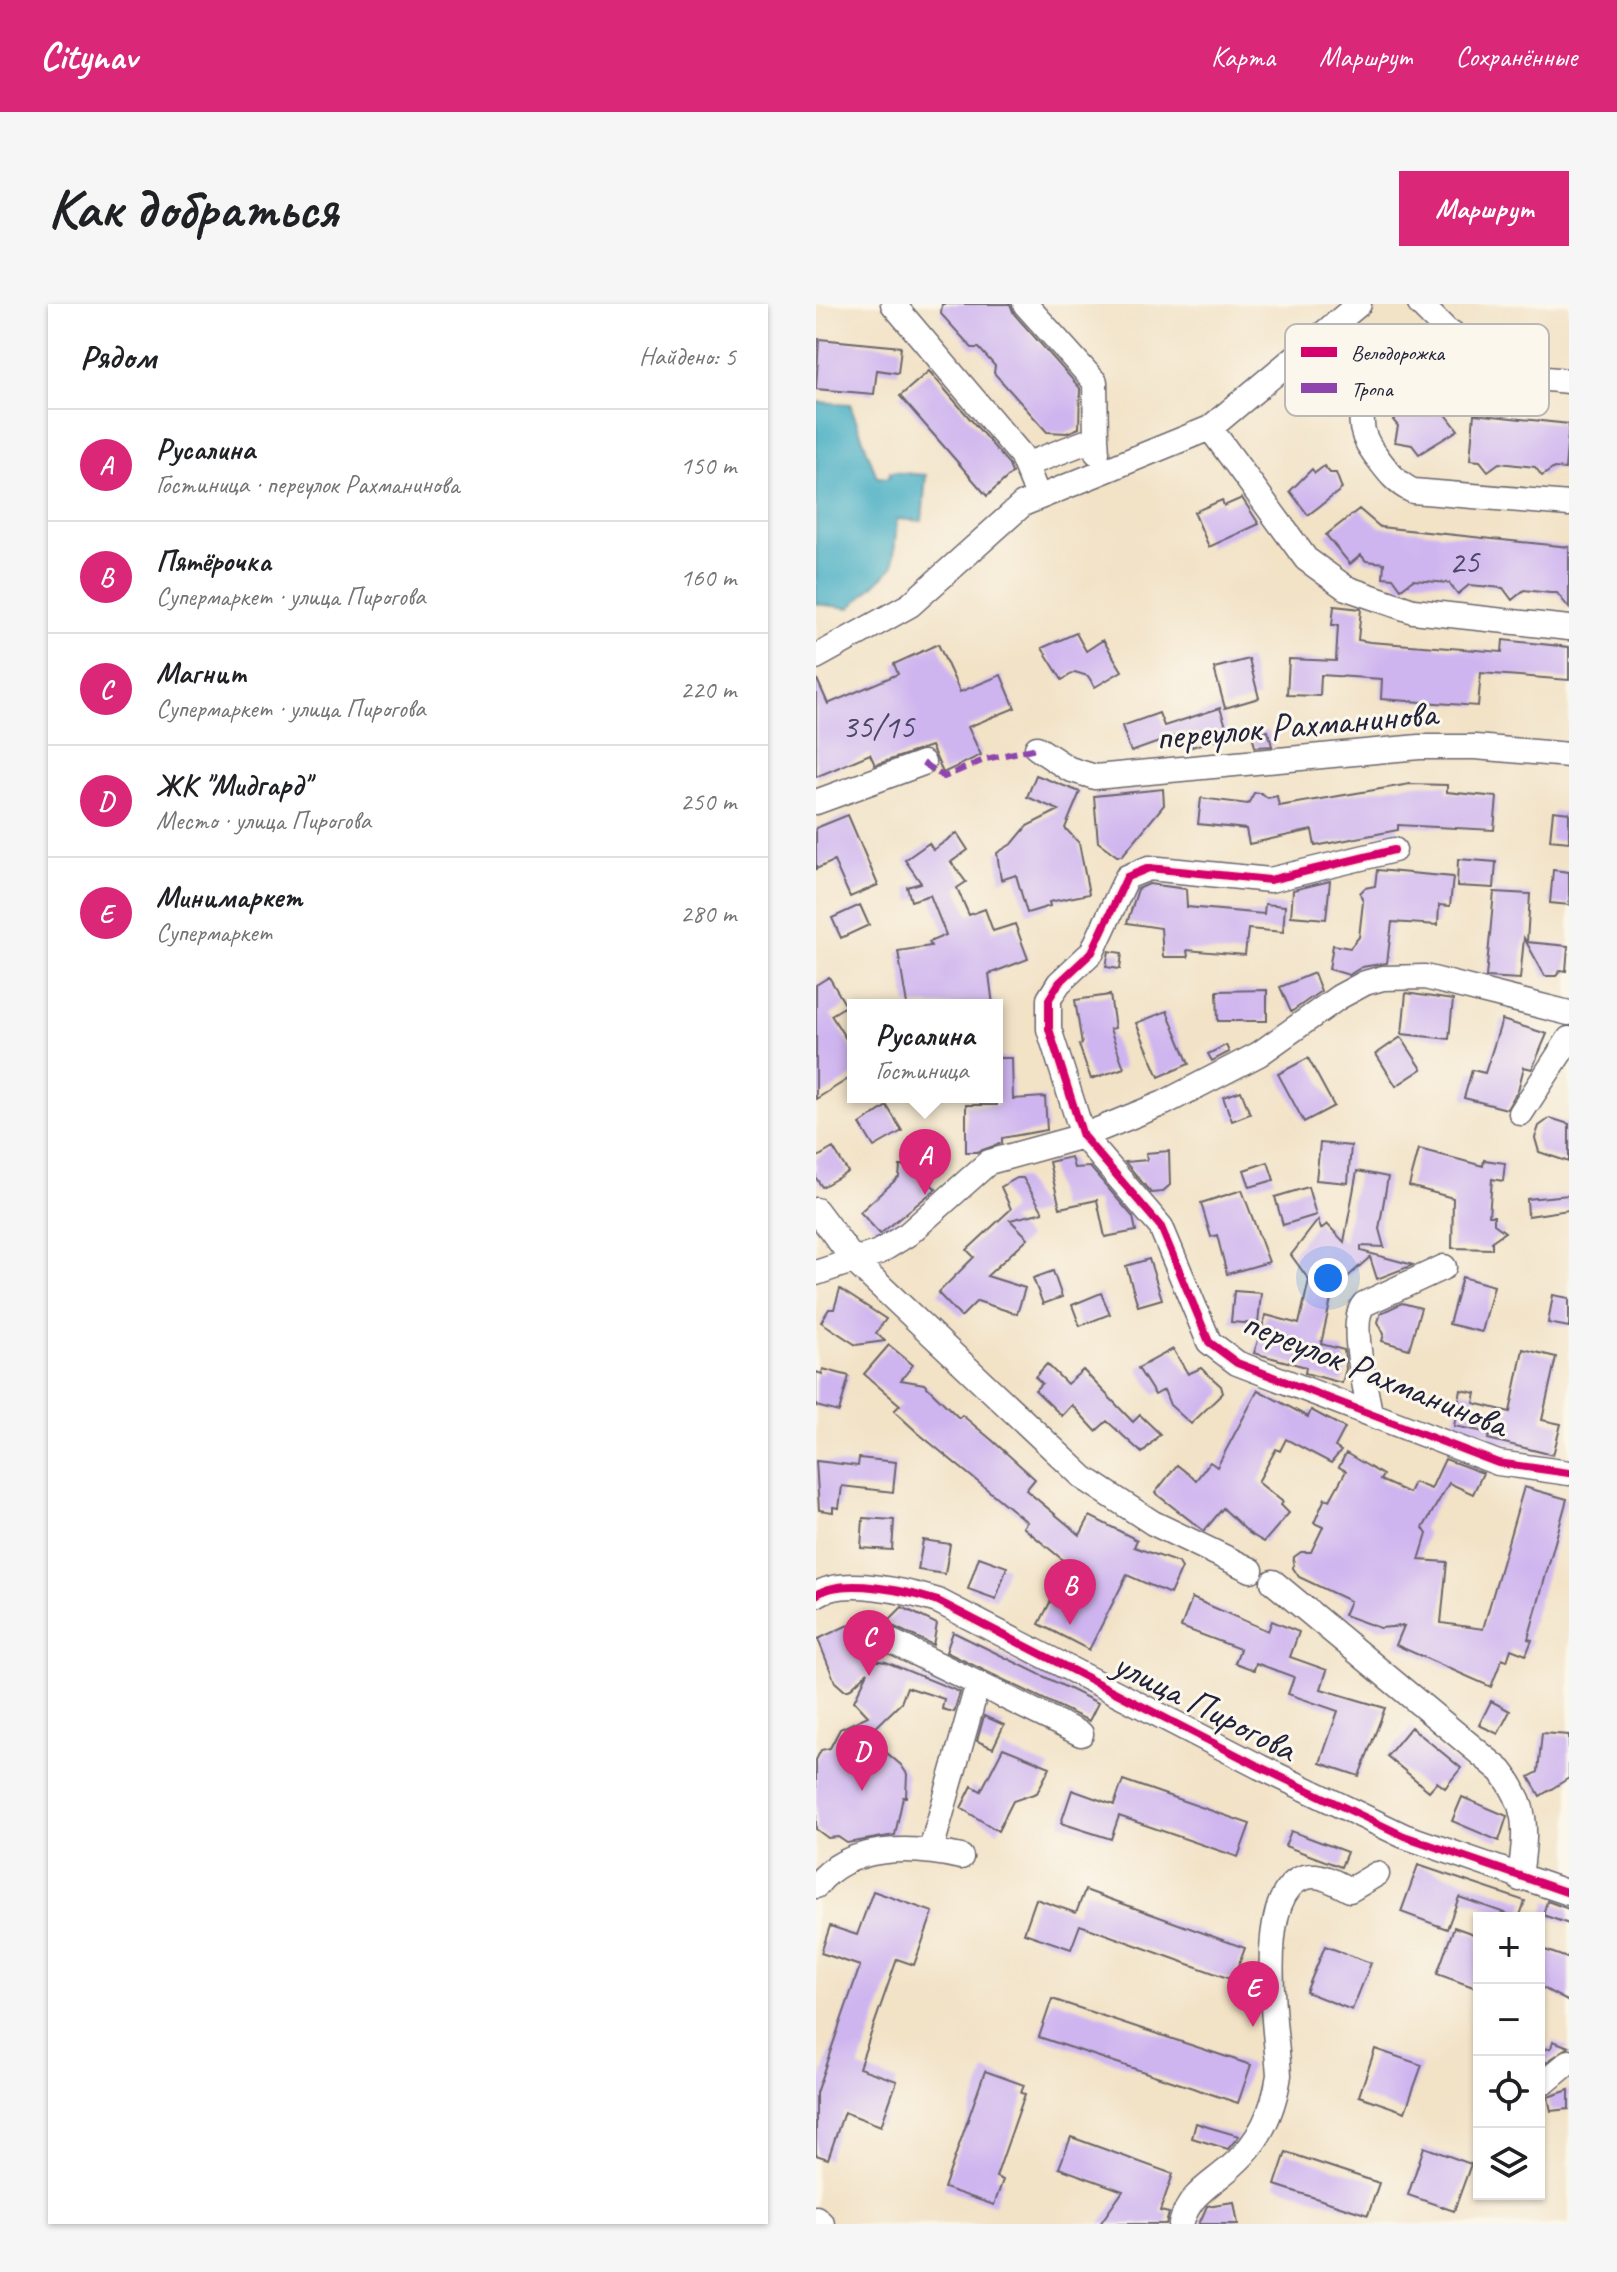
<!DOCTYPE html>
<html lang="ru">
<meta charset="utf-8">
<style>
:root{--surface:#fff;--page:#f6f6f6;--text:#202124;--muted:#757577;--line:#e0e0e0;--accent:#db2777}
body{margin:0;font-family:Caveat,sans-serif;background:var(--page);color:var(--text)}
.controls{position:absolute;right:24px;bottom:24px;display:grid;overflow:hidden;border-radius:0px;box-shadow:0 2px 6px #0004}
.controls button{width:72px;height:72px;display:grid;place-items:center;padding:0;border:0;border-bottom:2px solid var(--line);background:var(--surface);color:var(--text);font:40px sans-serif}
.you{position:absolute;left:512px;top:974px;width:28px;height:28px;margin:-20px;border:6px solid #fff;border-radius:50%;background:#1a73e8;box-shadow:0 0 0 12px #1a73e833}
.badge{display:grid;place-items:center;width:52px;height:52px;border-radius:50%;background:var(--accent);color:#fff;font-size:26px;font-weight:700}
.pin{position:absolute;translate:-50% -66px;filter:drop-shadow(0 2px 4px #0008)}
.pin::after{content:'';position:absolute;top:42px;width:28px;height:24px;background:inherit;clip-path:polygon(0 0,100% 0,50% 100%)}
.popup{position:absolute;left:31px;top:695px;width:156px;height:104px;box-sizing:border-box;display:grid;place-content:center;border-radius:0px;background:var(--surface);filter:drop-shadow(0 2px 6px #0005);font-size:26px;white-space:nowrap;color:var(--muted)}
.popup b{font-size:30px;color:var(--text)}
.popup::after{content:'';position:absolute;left:50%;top:100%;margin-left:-16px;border:16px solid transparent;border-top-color:var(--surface)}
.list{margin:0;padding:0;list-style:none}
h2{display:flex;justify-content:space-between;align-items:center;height:104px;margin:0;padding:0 32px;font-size:34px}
h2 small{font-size:26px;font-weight:400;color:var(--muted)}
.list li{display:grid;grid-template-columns:52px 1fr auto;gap:24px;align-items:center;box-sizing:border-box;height:112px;padding:0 32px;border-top:2px solid var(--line)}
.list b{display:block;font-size:30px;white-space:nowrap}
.list p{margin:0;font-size:26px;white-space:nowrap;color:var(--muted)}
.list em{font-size:26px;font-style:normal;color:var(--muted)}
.icon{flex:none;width:44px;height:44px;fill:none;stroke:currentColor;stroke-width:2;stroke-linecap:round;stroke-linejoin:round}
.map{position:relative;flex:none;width:753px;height:1920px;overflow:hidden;border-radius:0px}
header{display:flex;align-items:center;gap:48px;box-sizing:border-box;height:112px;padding:0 40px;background:var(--accent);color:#fff}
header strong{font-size:38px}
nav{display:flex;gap:44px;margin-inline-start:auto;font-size:28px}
.intro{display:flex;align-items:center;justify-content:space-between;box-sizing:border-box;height:192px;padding:0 48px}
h1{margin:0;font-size:56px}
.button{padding:20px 36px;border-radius:0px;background:var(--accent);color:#fff;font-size:28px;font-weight:700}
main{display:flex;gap:48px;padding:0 48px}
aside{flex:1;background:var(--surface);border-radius:0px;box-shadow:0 2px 6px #0004}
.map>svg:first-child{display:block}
</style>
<header>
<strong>Citynav</strong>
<nav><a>Карта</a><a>Маршрут</a><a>Сохранённые</a></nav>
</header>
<div class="intro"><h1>Как добраться</h1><a class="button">Маршрут</a></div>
<main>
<aside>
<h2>Рядом<small>Найдено: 5</small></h2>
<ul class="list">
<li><span class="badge">A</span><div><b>Русалина</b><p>Гостиница · переулок Рахманинова</p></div><em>150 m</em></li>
<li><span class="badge">B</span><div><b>Пятёрочка</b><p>Супермаркет · улица Пирогова</p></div><em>160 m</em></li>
<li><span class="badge">C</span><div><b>Магнит</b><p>Супермаркет · улица Пирогова</p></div><em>220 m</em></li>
<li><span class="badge">D</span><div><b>ЖК &quot;Мидгард&quot;</b><p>Место · улица Пирогова</p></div><em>250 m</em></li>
<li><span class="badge">E</span><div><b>Минимаркет</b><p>Супермаркет</p></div><em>280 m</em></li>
</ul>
</aside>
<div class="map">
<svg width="753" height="1920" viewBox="0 0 753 1920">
<rect width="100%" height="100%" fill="#fbf7ec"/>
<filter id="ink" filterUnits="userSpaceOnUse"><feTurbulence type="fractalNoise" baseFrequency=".0125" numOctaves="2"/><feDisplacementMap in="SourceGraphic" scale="16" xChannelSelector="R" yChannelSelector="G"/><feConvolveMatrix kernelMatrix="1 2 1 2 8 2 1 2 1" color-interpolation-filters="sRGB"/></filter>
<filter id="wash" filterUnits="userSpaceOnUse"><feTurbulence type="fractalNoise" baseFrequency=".006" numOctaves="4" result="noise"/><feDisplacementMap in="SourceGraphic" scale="32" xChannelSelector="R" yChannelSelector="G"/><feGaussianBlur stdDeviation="1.8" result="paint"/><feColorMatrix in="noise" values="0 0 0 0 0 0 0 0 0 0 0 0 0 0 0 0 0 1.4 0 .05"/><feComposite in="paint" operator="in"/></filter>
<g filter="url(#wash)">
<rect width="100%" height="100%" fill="#f2e2c6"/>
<path fill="#44adc3" stroke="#33687f" stroke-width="2" d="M 0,98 L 34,100 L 61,173 L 73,174 L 74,168 L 110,171 L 106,217 L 81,215 L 77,263 L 34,304 L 0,300 Z"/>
<g id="blocks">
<path fill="#cfb5ef" d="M 126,0 L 194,0 L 198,10 L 264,84 L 263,124 L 251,129 L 231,128 L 178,69 L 179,62 L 163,44 L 156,44 L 125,10 Z
M 3,35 L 85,43 L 82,69 L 61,66 L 58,90 L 0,85 Z
M 113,67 L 192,159 L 196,169 L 171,192 L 84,92 Z
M 614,90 L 642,126 L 603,150 L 596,141 L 579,138 L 582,122 L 577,116 L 600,94 L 603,98 Z
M 658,110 L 753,120 L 749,165 L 738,164 L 726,172 L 719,163 L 683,159 L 672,167 L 664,157 L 654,156 Z
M 508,162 L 514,169 L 520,169 L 526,185 L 492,211 L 474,187 L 496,165 L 499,169 Z
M 426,194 L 443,220 L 393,243 L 378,208 L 406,196 L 408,202 Z
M 543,205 L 564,223 L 753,243 L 753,304 L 741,289 L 734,289 L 708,286 L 696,296 L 687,284 L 653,281 L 642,290 L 633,279 L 597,276 L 585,285 L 577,274 L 567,273 L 568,259 L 550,257 L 545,251 L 534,260 L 510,231 Z
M 518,302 L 545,305 L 542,336 L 554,338 L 686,348 L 687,336 L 753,343 L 753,376 L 665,369 L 662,402 L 565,395 L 566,375 L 505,371 L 504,392 L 471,391 L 473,355 L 520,357 L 522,321 L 516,321 Z
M 260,329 L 270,347 L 287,336 L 306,367 L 279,383 L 272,372 L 259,368 L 246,376 L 226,344 Z
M 122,340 L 144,388 L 185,371 L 199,404 L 152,423 L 165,451 L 127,469 L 115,442 L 59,461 L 54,450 L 0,473 L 0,373 L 12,400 L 82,370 L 78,360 Z
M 433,355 L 443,394 L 409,404 L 398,364 Z
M 404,404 L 413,431 L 376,443 L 371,428 L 315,448 L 306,422 L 343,409 L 348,422 Z
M 452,427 L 456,442 L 439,443 L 436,430 Z
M 220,471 L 264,488 L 249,524 L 263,539 L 273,590 L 233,598 L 234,602 L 211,609 L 200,571 L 185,576 L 181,549 L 197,539 L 211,522 L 243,506 L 211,493 Z
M 594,480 L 631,481 L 631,488 L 681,493 L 678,526 L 582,521 L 582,526 L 499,542 L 496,526 L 433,540 L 430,525 L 382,520 L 385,494 L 432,500 L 438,489 L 445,489 L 452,494 L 461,492 L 463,502 Z
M 347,485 L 348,501 L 306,552 L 301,552 L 282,538 L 278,492 Z
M 737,507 L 753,509 L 753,538 L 734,536 Z
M 32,511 L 62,581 L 34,593 L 18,557 L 0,565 L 0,524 Z
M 141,529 L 152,546 L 135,558 L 150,578 L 141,584 L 153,611 L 169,605 L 177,627 L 199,620 L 212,655 L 173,670 L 177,701 L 91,701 L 82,647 L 115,642 L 113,638 L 130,631 L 114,591 L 95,597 L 91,583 L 105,579 L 89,556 L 113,539 L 117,546 Z
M 642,555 L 680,558 L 678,584 L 641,582 Z
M 561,566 L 637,573 L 634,602 L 623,601 L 622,621 L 576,618 L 571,659 L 546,663 L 533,671 L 513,665 L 517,641 L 534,644 L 543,633 L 547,598 L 544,589 L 549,584 L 559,582 Z
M 737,566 L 753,568 L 753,601 L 734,599 Z
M 514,577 L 510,615 L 475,612 L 477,586 Z
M 333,580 L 370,585 L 371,603 L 448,610 L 449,600 L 469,602 L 467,628 L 432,625 L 429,651 L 371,646 L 372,653 L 347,653 L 345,624 L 311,619 L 322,585 Z
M 678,588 L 714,590 L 711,638 L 752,642 L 750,667 L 745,666 L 740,672 L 729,672 L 708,634 L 704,675 L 670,673 Z
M 44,601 L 53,621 L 25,634 L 16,614 Z
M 293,647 L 306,649 L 304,665 L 290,663 Z
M 498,669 L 505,687 L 475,708 L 464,683 Z
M 13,673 L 30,702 L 15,711 L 37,746 L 37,772 L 0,795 L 0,681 Z
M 451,686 L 451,717 L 402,717 L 401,687 Z
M 590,689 L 637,696 L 633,735 L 586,730 Z
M 294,691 L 299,724 L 294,725 L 308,764 L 275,775 L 263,741 L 266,740 L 259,696 Z
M 351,707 L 373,760 L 343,773 L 320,719 Z
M 686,716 L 731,730 L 716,765 L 708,763 L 702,786 L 691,805 L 648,794 L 656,766 L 669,769 Z
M 585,733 L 606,765 L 580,782 L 560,750 Z
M 410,741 L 413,748 L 396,757 L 392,750 Z
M 181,754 L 196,754 L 197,795 L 229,793 L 231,826 L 186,834 L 186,839 L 161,848 L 150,848 L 150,801 L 181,801 Z
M 492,754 L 518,802 L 488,818 L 462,770 Z
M 425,787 L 434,810 L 416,817 L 407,793 Z
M 71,802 L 86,827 L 58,843 L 44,820 Z
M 734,814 L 753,820 L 753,858 L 723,848 L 719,834 L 723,822 Z
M 504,839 L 535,842 L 532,879 L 500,876 Z
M 17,844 L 32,868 L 6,883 L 0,874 L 0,854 Z
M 603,845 L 667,862 L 668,856 L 689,859 L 687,877 L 676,875 L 673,912 L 678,912 L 678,920 L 689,928 L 676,937 L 676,945 L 636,944 L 637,894 L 593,882 Z
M 353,847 L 354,881 L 346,888 L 335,889 L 309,858 L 331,856 L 330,849 Z
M 255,853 L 258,864 L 274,863 L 317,913 L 320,927 L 289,933 L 281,896 L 244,904 L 233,858 Z
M 452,858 L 458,876 L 434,883 L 428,866 Z
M 84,862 L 95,862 L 120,885 L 64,930 L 44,908 L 83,873 Z
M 541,867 L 572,873 L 563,925 L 568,943 L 545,942 L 545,947 L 597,961 L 561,975 L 554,953 L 517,986 L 505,1040 L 528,1046 L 530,1065 L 526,1079 L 489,1069 L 490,1063 L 438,1049 L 450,1011 L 483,1020 L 493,976 L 475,951 L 502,916 L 505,925 L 511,920 L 528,938 Z
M 201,874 L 207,874 L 227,908 L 194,916 L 212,934 L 171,972 L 209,984 L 201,1010 L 161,997 L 145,1013 L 122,989 L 158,953 L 151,946 L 195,905 L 185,883 Z
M 492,883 L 500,911 L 467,921 L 459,893 Z
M 426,886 L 453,958 L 411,970 L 401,931 L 395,933 L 385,899 Z
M 753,891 L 753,906 L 712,912 L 711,895 Z
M 333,955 L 346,995 L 322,1002 L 310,962 Z
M 237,967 L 246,993 L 227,1000 L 217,974 Z
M 646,973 L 678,982 L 666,1028 L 633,1020 Z
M 24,985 L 70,1015 L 60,1029 L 69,1037 L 40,1041 L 5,1018 L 13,1005 L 18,1005 Z
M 418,987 L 445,989 L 442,1020 L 415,1018 Z
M 285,989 L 294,1010 L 264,1022 L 256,1001 Z
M 737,991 L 753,994 L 753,1023 L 732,1019 Z
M 586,999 L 605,1004 L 593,1045 L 566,1037 L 568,1030 L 562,1018 L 565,1009 Z
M 73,1041 L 97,1061 L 85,1076 L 108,1080 L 143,1114 L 146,1111 L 177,1137 L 219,1175 L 210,1186 L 264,1231 L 274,1212 L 321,1236 L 318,1243 L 363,1259 L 366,1264 L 354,1290 L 311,1271 L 273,1346 L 223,1320 L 253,1261 L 207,1223 L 211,1218 L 102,1129 L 78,1107 L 84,1101 L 48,1070 Z
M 357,1045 L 372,1070 L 385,1064 L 405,1082 L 407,1089 L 375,1120 L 354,1101 L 348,1086 L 339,1091 L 322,1064 Z
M 707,1045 L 740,1053 L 726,1116 L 745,1120 L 737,1151 L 672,1135 L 674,1129 L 638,1122 L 645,1086 L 660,1089 L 658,1099 L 694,1108 Z
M 231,1060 L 251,1080 L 267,1066 L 317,1118 L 324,1111 L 344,1130 L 326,1149 L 291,1117 L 280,1127 L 256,1101 L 246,1112 L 219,1086 L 226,1079 L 219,1073 Z
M 7,1065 L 33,1072 L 23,1108 L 0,1102 L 0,1068 L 6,1070 Z
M 442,1086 L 492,1113 L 495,1106 L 529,1124 L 519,1143 L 525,1147 L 515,1159 L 470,1135 L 464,1147 L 460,1145 L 442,1178 L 467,1198 L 465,1201 L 473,1209 L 448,1238 L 433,1229 L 407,1204 L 388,1227 L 339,1189 L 361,1161 L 380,1176 L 394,1158 L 401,1163 Z
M 530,1149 L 567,1171 L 564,1176 L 593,1189 L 598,1178 L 615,1185 L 629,1155 L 667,1169 L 657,1190 L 633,1179 L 607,1224 L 611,1230 L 603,1256 L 631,1258 L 625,1319 L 667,1325 L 708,1183 L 751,1195 L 712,1335 L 716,1336 L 710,1351 L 695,1345 L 691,1357 L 686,1355 L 675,1383 L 580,1341 L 588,1322 L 564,1324 L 528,1311 L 534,1297 L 483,1273 L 477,1264 L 478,1253 L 485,1248 L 495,1248 L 507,1223 L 498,1219 L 509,1194 L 514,1196 L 530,1167 L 523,1163 Z
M 43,1154 L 80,1158 L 77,1188 L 26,1182 L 23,1204 L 17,1203 L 17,1208 L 3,1206 L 0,1157 L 42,1162 Z
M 47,1214 L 78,1216 L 76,1246 L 45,1244 Z
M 107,1236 L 134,1240 L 129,1270 L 102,1266 Z
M 163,1253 L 191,1263 L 180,1295 L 152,1285 Z
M 376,1294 L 452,1327 L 456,1317 L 483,1328 L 474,1353 L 511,1366 L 505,1385 L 569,1404 L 543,1472 L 504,1459 L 522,1407 L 472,1390 L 478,1373 L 440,1359 L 438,1366 L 419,1359 L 424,1345 L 365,1323 Z
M 86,1303 L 121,1320 L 117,1341 L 70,1319 Z
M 60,1318 L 51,1333 L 56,1344 L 54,1356 L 70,1358 L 144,1388 L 138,1408 L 126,1405 L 128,1395 L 91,1383 L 85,1399 L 51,1432 L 85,1461 L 91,1470 L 90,1493 L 87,1493 L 79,1531 L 31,1539 L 22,1533 L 12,1534 L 0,1525 L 0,1456 L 5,1446 L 14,1444 L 24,1425 L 52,1412 L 38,1397 L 52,1368 L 33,1386 L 28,1386 L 19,1378 L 2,1335 L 30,1322 Z
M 137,1328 L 282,1399 L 273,1417 L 130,1348 Z
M 675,1397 L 694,1407 L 682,1430 L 663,1421 Z
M 168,1412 L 188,1421 L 177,1444 L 161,1437 Z
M 595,1423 L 645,1464 L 629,1484 L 621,1478 L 613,1487 L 571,1452 Z
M 726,1429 L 753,1431 L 753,1474 L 724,1492 L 713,1473 L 722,1468 Z
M 187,1444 L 234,1463 L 221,1489 L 197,1497 L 182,1527 L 145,1504 L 156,1482 L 165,1487 Z
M 307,1476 L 434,1520 L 422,1553 L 303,1512 L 295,1535 L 245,1519 L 256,1486 L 298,1501 Z
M 646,1493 L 691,1512 L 683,1537 L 636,1517 Z
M 475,1527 L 531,1548 L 525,1563 L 469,1542 Z
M 602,1561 L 709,1597 L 703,1614 L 643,1593 L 631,1625 L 585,1608 Z
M 269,1586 L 429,1644 L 417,1676 L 264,1621 L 255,1645 L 208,1629 L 220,1595 L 260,1609 Z
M 57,1587 L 117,1608 L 98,1661 L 81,1655 L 43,1764 L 81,1777 L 65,1822 L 28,1808 L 12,1855 L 0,1851 L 0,1789 L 44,1662 L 5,1649 L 14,1622 L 41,1631 Z
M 731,1597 L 753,1605 L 753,1620 L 727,1611 Z
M 638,1623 L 663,1632 L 663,1685 L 621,1670 Z
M 509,1642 L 555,1659 L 536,1706 L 490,1688 Z
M 729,1646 L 751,1654 L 753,1650 L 753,1698 L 723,1682 L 723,1663 Z
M 236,1695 L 435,1761 L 422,1799 L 223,1733 Z
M 737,1737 L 753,1743 L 723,1763 L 723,1746 L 735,1744 Z
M 559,1745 L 606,1761 L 589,1808 L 543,1792 Z
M 169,1767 L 208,1781 L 205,1789 L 209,1790 L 180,1873 L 187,1876 L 178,1901 L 128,1884 Z
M 753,1786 L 753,1805 L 735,1807 L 732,1793 Z
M 380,1819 L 392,1823 L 423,1832 L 412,1845 L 376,1834 Z
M 255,1833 L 357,1870 L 344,1907 L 353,1909 L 350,1920 L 284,1920 L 307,1887 L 243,1864 Z
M 608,1843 L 655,1860 L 638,1907 L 592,1891 Z
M 470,1848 L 563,1879 L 552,1911 L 459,1881 Z
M 418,1898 L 422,1920 L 383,1920 L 391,1902 Z"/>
</g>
</g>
<g filter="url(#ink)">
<use href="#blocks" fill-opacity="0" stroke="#6b656c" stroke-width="2"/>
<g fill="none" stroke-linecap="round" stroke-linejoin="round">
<defs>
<path id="minor" d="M 77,0 L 205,151 L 222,192
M 209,0 L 279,78 L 280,134
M 604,0 L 668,64 L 685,71 L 753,77
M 636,29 C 596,58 515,92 558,149 C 570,165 579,179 597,187 L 753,200
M 394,124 L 490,255 L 530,284 L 597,307 L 753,324
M 212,160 L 280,134 L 281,149
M 0,353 L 94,301 L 207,200 L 394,124 L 543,0
M 221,444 L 253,465 L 279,473 L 603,443 L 659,443 L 753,451
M 0,498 L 107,459
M 578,546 L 454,576 L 333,564 L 311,573 L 276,648 L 243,679 L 233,695 L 233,725 L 267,832 L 345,923 L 393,1038 L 421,1059 L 682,1159 L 753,1169
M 705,809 L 753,735
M 0,906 L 39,958 L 268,1174 L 337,1219 L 435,1266
M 0,969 L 63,948 L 92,930 L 173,858 L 267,832 L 348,799 L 443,750 L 523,693 L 549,679 L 567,674 L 609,673 L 753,709
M 554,1109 C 550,1084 532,1018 548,1000 L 628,963
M 457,1278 L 685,1467 C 715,1506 709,1529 704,1575
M 0,1291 C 27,1272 93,1288 122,1297 L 444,1463 L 588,1532 L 753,1589
M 66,1333 L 265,1430
M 115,1546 L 162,1379
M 0,1582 C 32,1539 98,1542 145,1553
M 729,1778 L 753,1758
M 0,1914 L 6,1920
M 365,1920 C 374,1888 396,1881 418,1860 C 444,1837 458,1805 463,1771 C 461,1732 433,1568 500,1572 C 511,1573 524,1581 534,1586 L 561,1570"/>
</defs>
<use href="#minor" stroke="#6b656c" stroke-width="27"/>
<use href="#minor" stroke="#fff" stroke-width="24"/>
<path stroke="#8e44ad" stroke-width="6" stroke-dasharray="12 6" stroke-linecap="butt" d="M 107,459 L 128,473 L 170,455 L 221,444"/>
<defs>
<path id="cycleway" d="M 578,546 L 454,576 L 333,564 L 311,573 L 276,648 L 243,679 L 233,695 L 233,725 L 267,832 L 345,923 L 393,1038 L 421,1059 L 682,1159 L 753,1169
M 0,1291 C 27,1272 93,1288 122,1297 L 444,1463 L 588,1532 L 753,1589"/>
</defs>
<use href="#cycleway" stroke="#fbf7ec" stroke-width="13"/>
<use href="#cycleway" stroke="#d6006c" stroke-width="8"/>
</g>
</g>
<g text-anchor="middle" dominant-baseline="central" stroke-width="6" stroke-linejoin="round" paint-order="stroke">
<g font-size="34" fill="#4d4768">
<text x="648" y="257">25</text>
<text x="62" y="422">35/15</text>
</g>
<g font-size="38" fill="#22223b" stroke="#fbf7ec">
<text transform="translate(480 421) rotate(-5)">переулок Рахманинова</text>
<text transform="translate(559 1069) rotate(22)">переулок Рахманинова</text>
<text transform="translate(389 1402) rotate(27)">улица Пирогова</text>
</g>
</g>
<rect x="469" y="20" width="264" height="92" rx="12" fill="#fbf7ec" stroke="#bab7b7" stroke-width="2"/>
<rect x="485" y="43" width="36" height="10" fill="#d6006c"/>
<rect x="485" y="79" width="36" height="10" fill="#8e44ad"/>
<g font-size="22" fill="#22223b">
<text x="535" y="56">Велодорожка</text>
<text x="535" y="92">Тропа</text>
</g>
</svg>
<div class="controls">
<button>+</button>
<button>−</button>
<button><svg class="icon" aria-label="locate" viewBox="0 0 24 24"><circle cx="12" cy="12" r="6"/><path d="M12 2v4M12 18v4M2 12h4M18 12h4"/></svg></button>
<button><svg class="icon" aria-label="layers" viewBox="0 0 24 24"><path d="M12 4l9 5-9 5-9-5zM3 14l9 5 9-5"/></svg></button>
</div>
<div class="you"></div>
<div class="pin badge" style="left:109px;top:891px">A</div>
<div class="popup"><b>Русалина</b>Гостиница</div>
<div class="pin badge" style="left:254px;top:1321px">B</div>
<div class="pin badge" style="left:53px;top:1372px">C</div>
<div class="pin badge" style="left:46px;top:1487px">D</div>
<div class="pin badge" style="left:437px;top:1723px">E</div>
</div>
</main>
